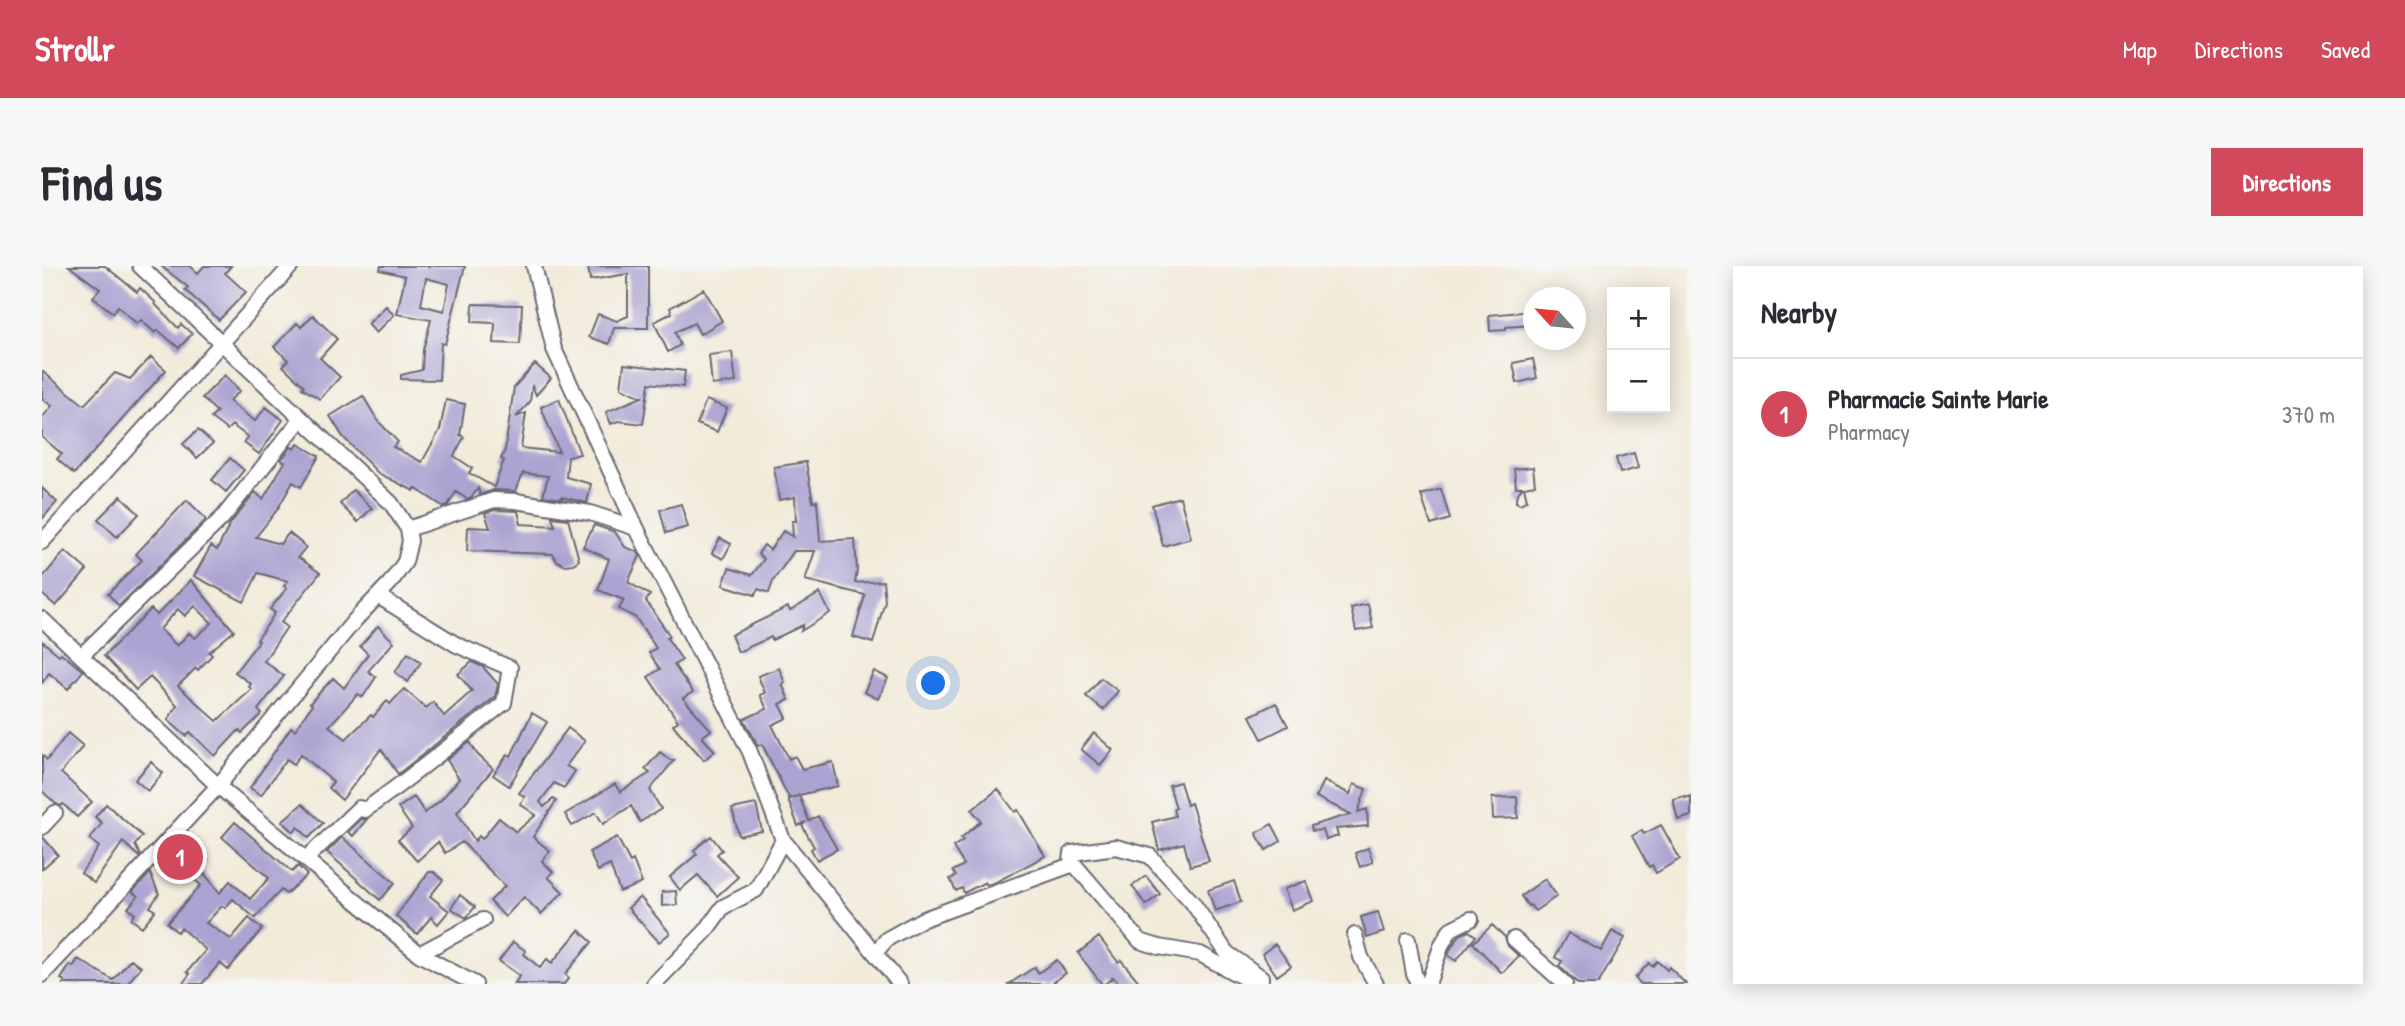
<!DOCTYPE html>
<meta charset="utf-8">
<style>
:root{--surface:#fff;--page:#f7f7f7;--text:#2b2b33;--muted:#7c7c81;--line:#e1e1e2;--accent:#d1495b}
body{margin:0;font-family:"Patrick Hand",sans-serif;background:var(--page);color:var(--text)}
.controls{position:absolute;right:21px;top:21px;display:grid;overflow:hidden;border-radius:0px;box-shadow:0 4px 18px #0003}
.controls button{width:63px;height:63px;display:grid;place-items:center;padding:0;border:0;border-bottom:2px solid var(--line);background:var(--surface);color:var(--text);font:35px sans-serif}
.compass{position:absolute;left:1481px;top:21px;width:63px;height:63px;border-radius:50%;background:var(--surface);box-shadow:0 4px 18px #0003;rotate:297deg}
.you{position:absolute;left:892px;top:418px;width:24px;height:24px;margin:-18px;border:5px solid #fff;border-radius:50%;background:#1a73e8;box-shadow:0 0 0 10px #1a73e833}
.badge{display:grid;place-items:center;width:46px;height:46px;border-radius:50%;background:var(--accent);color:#fff;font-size:23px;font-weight:700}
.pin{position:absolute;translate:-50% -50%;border:4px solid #fff;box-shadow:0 2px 7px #0006}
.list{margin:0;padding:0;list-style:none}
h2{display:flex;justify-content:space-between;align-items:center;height:91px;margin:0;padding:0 28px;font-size:30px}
h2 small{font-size:23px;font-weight:400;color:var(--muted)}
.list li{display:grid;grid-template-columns:46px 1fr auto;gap:21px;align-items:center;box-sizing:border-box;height:112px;padding:0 28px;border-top:2px solid var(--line)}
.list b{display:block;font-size:26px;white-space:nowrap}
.list p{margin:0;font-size:23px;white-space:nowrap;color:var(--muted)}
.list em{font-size:23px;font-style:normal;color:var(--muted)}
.map{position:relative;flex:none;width:1649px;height:718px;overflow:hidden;border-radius:0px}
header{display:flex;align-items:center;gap:42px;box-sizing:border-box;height:98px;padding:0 35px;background:var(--accent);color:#fff}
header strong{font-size:33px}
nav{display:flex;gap:38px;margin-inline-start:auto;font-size:24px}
.intro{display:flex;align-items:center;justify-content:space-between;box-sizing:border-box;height:168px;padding:0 42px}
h1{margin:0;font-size:49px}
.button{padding:18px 32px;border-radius:0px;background:var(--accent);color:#fff;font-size:24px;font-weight:700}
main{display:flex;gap:42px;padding:0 42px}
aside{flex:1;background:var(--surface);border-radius:0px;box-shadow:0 4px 18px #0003}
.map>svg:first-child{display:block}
</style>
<header>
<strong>Strollr</strong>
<nav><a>Map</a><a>Directions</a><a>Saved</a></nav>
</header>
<div class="intro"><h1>Find us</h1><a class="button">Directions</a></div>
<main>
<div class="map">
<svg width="1649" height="718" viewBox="0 0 1649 718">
<rect width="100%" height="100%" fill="#f6f6f2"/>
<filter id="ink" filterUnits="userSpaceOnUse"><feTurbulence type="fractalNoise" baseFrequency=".0143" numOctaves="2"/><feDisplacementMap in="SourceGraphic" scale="14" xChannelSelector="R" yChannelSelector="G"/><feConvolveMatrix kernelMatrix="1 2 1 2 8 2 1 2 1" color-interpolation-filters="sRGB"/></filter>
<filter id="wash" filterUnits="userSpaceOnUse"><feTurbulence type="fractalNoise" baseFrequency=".00686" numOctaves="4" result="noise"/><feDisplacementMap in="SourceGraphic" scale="28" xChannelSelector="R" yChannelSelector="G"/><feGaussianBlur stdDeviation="1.57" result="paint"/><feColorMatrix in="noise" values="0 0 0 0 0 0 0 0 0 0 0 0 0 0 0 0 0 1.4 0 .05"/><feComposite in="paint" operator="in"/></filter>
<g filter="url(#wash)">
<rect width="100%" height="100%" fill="#f2ebda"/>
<g id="blocks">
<path fill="#aba3d1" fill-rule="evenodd" d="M 27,0 L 63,0 L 95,26 L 98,22 L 114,37 L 113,38 L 136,62 L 139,58 L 150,68 L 137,82 L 116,64 L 113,67 L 99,54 L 95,58 L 76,40 L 71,47 L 51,31 L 58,23 Z
M 119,0 L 148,0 L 156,7 L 162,0 L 189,0 L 183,7 L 204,26 L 177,54 L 143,24 L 146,21 Z
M 339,0 L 423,0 L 403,78 L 399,77 L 397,114 L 359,113 L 359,109 L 380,104 L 381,84 L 389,54 L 355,48 L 363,10 L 338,4 ZM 384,12 L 407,18 L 402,45 L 379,39 Z
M 546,0 L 606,0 L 606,62 L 572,62 L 567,78 L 547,71 L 556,48 L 575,55 L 586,50 L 586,8 L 548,14 Z
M 662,23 L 680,55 L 658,68 L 652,57 L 633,66 L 638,79 L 626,86 L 612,56 L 630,47 L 628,42 Z
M 431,38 L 480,39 L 478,78 L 452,77 L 453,57 L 430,56 Z
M 344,40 L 352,49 L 334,67 L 326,58 Z
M 1490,45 L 1490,59 L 1464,61 L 1464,64 L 1448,65 L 1447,49 Z
M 271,49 L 295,73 L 278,92 L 298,111 L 278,133 L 260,122 L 262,120 L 241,100 L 246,94 L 232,81 L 255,57 L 259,61 Z
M 690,86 L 694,116 L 670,119 L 667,89 Z
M 109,91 L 124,104 L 32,208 L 15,193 L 20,188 L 0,171 L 0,152 L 10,140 L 0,133 L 0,105 L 42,139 L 73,107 L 88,113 Z
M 1491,93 L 1495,112 L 1475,117 L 1471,97 Z
M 493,98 L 509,112 L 494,129 L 490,119 L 488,136 L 474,151 L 484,147 L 479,182 L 517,186 L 499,141 L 517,133 L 538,188 L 526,191 L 524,211 L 549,218 L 545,237 L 520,231 L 520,233 L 501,230 L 506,210 L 481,207 L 474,225 L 452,224 L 438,229 L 436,222 L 430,231 L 425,233 L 414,226 L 406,239 L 402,241 L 373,222 L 372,225 L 336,207 L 301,171 L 288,150 L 321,130 L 336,155 L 356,176 L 351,181 L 380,196 L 398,164 L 404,134 L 423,138 L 418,169 L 422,171 L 412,190 L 430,202 L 427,207 L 452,221 L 462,194 L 459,193 L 463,184 L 472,121 Z
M 582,98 L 643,105 L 641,121 L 607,117 L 601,158 L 576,155 L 569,158 L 564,146 L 600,131 L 579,122 Z
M 183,109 L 198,125 L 187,135 L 213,155 L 224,141 L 241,154 L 217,188 L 202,177 L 206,171 L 190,159 L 185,164 L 169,152 L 175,146 L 160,132 Z
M 664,134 L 685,142 L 675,166 L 655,158 Z
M 156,164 L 171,177 L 155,192 L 141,178 Z
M 256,178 L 277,190 L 259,221 L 251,216 L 235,244 L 214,271 L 238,278 L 247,267 L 264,281 L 256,291 L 278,307 L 239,356 L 245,361 L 222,395 L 242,410 L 216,444 L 220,448 L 200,467 L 197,464 L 173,490 L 148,466 L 144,470 L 126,454 L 135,439 L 108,411 L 94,424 L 62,390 L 109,343 L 115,349 L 149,314 L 192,365 L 167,386 L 170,389 L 156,404 L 154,402 L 136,420 L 175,455 L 210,423 L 207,421 L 209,418 L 193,406 L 217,375 L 215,374 L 233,347 L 228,343 L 245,322 L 242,320 L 246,315 L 216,307 L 202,336 L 152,310 L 169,280 L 175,284 L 188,258 L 213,226 L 221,233 L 243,196 L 239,194 L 249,181 L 253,183 ZM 153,340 L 170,357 L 153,372 L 147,367 L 135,380 L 118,363 L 136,343 L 143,350 Z
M 1592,187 L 1596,202 L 1578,207 L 1574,192 Z
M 188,192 L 202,204 L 184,226 L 170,214 Z
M 764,196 L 771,236 L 775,235 L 778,275 L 813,273 L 815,305 L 813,317 L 841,315 L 843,335 L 831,377 L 811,371 L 823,329 L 763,314 L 773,285 L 752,285 L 731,315 L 727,327 L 716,323 L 713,329 L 681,319 L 687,302 L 710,309 L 722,293 L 716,288 L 722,279 L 728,284 L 741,265 L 751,271 L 750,255 L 754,255 L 753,231 L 737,234 L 732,201 Z
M 1491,201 L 1493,219 L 1482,221 L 1485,234 L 1478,238 L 1474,236 L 1474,231 L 1480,221 L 1474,221 L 1472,203 Z
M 0,222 L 15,236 L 0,253 Z
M 1399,223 L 1408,253 L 1389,259 L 1379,229 Z
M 311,224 L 330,242 L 316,256 L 298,238 Z
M 79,230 L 97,248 L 75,271 L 56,253 Z
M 1138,231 L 1149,272 L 1121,280 L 1110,239 Z
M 145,234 L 163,252 L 163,255 L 77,340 L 66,328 L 100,294 L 94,288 Z
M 639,238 L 646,261 L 624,267 L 618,244 Z
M 453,244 L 476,245 L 479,258 L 513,260 L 510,251 L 526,253 L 537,294 L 531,298 L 522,299 L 514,294 L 511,288 L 425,285 L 426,261 L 448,262 L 443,247 Z
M 552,259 L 573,266 L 583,281 L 596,286 L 598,290 L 586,316 L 608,329 L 604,335 L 628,370 L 625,372 L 640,394 L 632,399 L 651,426 L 641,432 L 669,464 L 660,471 L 673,485 L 662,494 L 631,459 L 636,455 L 606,411 L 618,403 L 607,387 L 614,382 L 594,352 L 577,343 L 582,334 L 556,324 L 567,293 L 541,281 Z
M 678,272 L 689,278 L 681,293 L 670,287 Z
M 23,285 L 45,304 L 14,340 L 0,328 L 0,312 Z
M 778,327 L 788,347 L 759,365 L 761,359 L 730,374 L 729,371 L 696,386 L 689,369 L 746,341 L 748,345 Z
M 1326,338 L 1331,362 L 1314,365 L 1309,342 Z
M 336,360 L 352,376 L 326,405 L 334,411 L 321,431 L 316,428 L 287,460 L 304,473 L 329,449 L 331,451 L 345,435 L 348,438 L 362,423 L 384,442 L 391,436 L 402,450 L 430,425 L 416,408 L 430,396 L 441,401 L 456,418 L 453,431 L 356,508 L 339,483 L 300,534 L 286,522 L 291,516 L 259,488 L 252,498 L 245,493 L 219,529 L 208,522 L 249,461 L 253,464 L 270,439 L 268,437 L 291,412 L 302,422 L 326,388 L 318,380 Z
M 0,375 L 17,389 L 19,387 L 41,405 L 26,423 L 7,407 L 0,417 Z
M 366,387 L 379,396 L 366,416 L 353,406 Z
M 737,402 L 743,417 L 740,418 L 747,434 L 738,438 L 745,452 L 730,459 L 747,493 L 753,490 L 760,503 L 791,496 L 796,520 L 757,529 L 767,555 L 776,550 L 795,583 L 775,594 L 769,583 L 772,581 L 760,559 L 764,556 L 756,560 L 746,533 L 756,530 L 747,532 L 720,478 L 716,480 L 702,453 L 725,443 L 718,429 L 723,427 L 716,410 Z
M 832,405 L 846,412 L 836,433 L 822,426 Z
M 1059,412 L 1076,425 L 1061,444 L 1044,430 Z
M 1234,437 L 1246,460 L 1220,473 L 1208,450 Z
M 490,447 L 505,456 L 467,520 L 451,509 L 466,488 L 469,490 Z
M 526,462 L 543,475 L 524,500 L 533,505 L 522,522 L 512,517 L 498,536 L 502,541 L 511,533 L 514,535 L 491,571 L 508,585 L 500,595 L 511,606 L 506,611 L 521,626 L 499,648 L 482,631 L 463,651 L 448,635 L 463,620 L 420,576 L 403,587 L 396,576 L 375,595 L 356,574 L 370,562 L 356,542 L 372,531 L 383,547 L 399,534 L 417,513 L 405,494 L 428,476 L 435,488 L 451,503 L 415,546 L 433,575 L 437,570 L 440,573 L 457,552 L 474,566 L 494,549 L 478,538 L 483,531 L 477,527 Z
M 26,467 L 41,480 L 19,507 L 50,536 L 35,551 L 21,538 L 19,540 L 14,538 L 0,525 L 0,489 L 5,494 Z
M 1052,467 L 1071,484 L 1058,499 L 1039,483 Z
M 618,486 L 628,494 L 632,494 L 608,524 L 619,543 L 598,556 L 589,540 L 561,558 L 554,546 L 530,560 L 523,548 L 573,518 L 578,526 L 608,507 L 603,503 Z
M 109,496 L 121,507 L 106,525 L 93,514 Z
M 1282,515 L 1308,528 L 1312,518 L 1324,523 L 1316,546 L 1325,543 L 1326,560 L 1294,563 L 1296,570 L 1284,574 L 1281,564 L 1270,565 L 1269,560 L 1309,548 L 1274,531 Z
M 1138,516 L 1145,539 L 1149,537 L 1167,595 L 1148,600 L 1142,577 L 1117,584 L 1110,556 L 1133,550 L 1131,543 L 1134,542 L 1127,519 Z
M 956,523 L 973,546 L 976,544 L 1003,590 L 954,616 L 945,619 L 943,616 L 922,627 L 920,622 L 914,625 L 908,613 L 914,610 L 911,605 L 922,599 L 911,581 L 921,574 L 919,572 L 939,555 L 930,544 Z
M 1643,530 L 1643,532 L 1649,530 L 1649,550 L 1636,554 L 1631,533 Z
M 1475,531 L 1476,552 L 1451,553 L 1450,532 Z
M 64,538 L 100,570 L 93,579 L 98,589 L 97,591 L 81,576 L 52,617 L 39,607 L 57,581 L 48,573 L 60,557 L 53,551 Z
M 260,538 L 281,557 L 267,572 L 256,561 L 252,566 L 240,555 Z
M 714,538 L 720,565 L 697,570 L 690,543 Z
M 319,553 L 325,553 L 311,570 L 306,566 Z
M 193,556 L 250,606 L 256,600 L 265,609 L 244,628 L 239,624 L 213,652 L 191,633 L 183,642 L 180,640 L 164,657 L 189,673 L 207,652 L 220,663 L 186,704 L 178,697 L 160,718 L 140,718 L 148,708 L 145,706 L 164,684 L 139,662 L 135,666 L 125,657 L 159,619 L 136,600 L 129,609 L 116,598 L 139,574 L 164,595 L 158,602 L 178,627 L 188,615 L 208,633 L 227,612 L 180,571 Z
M 1230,558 L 1239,575 L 1224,584 L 1214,567 Z
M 1619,559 L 1638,593 L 1614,607 L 1610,599 L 1607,601 L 1590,570 L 1600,564 L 1602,568 Z
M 0,570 L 16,589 L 0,603 Z
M 669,570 L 680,584 L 675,588 L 696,611 L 675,630 L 656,609 L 638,624 L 628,611 L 655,588 L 652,584 Z
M 300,571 L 353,617 L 338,634 L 285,586 Z
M 575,571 L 588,596 L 591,594 L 600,617 L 578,626 L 568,599 L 556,605 L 547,586 Z
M 1326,582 L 1331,596 L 1318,601 L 1313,587 Z
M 387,606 L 392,606 L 401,614 L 388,630 L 407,645 L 396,658 L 389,651 L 375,668 L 354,650 Z
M 108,607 L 117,628 L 108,641 L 113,645 L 100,661 L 89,653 L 93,648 L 86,642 L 96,630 L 90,626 Z
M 1104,610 L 1118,628 L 1104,639 L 1090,620 Z
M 1503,613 L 1515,630 L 1493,645 L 1488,639 L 1486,640 L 1479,630 Z
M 1192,615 L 1199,636 L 1173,645 L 1166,624 Z
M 1264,615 L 1272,635 L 1250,644 L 1242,623 Z
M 634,625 L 635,639 L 620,640 L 620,626 Z
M 418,629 L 433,641 L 424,652 L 409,642 Z
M 598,631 L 628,667 L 617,676 L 586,642 Z
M 1336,646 L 1342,666 L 1325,672 L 1319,651 Z
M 1450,659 L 1463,671 L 1466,680 L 1477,690 L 1460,707 L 1431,677 Z
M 537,664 L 550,676 L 523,708 L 527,712 L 522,718 L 472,718 L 478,710 L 457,695 L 471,676 L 484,685 L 482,688 L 498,702 L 505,693 L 510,697 Z
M 1427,665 L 1434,670 L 1414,695 L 1406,689 L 1409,682 L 1418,669 Z
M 1570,665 L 1583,672 L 1556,718 L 1536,718 L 1517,700 L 1520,695 L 1513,691 L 1526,667 L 1559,685 Z
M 1057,671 L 1076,696 L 1079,694 L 1099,718 L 1077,718 L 1071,711 L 1063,718 L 1060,718 L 1036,687 Z
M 1233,678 L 1249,700 L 1235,710 L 1220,688 Z
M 36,693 L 71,714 L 89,693 L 99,701 L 85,718 L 21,718 L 23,715 L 19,713 L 28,699 L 31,701 Z
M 1015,694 L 1024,707 L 1009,718 L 967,718 L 993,701 L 996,707 Z
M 1615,695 L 1625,704 L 1627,701 L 1644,718 L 1599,718 L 1593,712 L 1607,697 L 1610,701 Z"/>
</g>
</g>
<g filter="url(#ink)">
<use href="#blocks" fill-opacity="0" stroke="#6b6873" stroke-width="2"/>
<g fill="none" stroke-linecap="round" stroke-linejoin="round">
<defs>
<path id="minor" d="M 98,0 L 349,237 L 366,263
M 492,0 L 512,83 L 596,265 L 708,486 L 741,574 L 858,718
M 0,276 L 249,0
M 0,353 L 176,520 L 377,688 L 433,718
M 39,390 L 181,251 L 259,153
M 0,561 L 13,547
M 265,592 L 317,542 L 323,544 C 371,510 416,473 462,437 L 468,402 L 415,379 L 336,330
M 1032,598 L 1029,595 L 1030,587 L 1074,581 L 1108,590 L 1150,636 L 1185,687 L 1219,711 L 1219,714
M 1313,669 L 1319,691 L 1334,718
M 1472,673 L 1523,718
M 1366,674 L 1372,708 L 1376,718
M 833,687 L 845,673 L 879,654 L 1032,598 L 1098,675 L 1117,681 L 1158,688 L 1204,713 L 1211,714 L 1213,718
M 377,688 L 441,654
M 0,709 L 176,520 L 313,354 L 348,317 L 363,296 L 368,275 L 366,263 L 452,234 L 474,235 L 548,247 L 591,261 L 596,265
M 612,718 L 663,666 L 681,641 L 714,624 L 741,574
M 1386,718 L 1400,678 L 1409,663 L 1429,653"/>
</defs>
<use href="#minor" stroke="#6b6873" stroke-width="18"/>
<use href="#minor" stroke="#fff" stroke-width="14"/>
</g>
</g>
</svg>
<div class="controls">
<button>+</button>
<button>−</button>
</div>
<svg class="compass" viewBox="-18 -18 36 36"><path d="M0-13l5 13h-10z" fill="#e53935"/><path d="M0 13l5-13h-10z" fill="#7c7c81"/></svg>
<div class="you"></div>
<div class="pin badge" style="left:138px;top:591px">1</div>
</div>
<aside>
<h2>Nearby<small></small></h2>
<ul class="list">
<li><span class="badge">1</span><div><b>Pharmacie Sainte Marie</b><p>Pharmacy</p></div><em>370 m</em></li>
</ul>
</aside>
</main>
